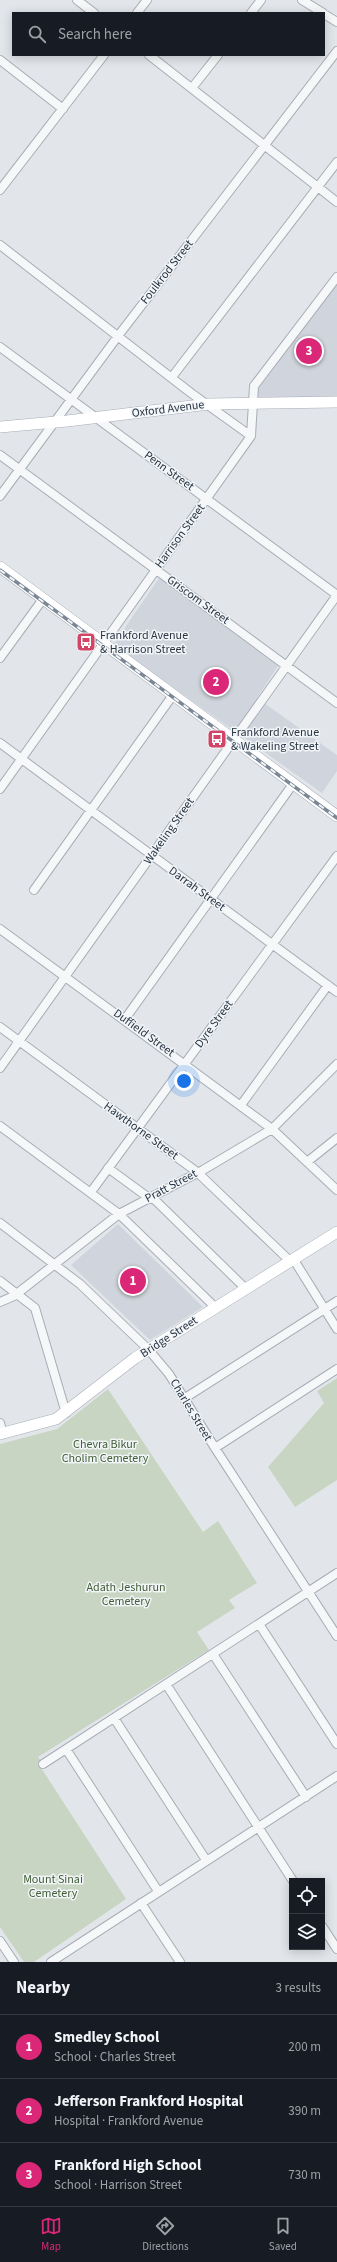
<!DOCTYPE html>
<meta charset="utf-8">
<style>
:root{--surface:#171b24;--page:#20242c;--text:#f1f3f6;--muted:#9ea1a6;--line:#363941;--accent:#db2777}
body{margin:0;font-family:"Source Sans 3",sans-serif;background:var(--page);color:var(--text)}
.controls{position:absolute;right:12px;bottom:12px;display:grid;overflow:hidden;border-radius:0px;box-shadow:0 2px 10px #0003}
.controls button{width:36px;height:36px;display:grid;place-items:center;padding:0;border:0;border-bottom:1px solid var(--line);background:var(--surface);color:var(--text);font:20px sans-serif}
.you{position:absolute;left:184px;top:1081px;width:14px;height:14px;margin:-10px;border:3px solid #fff;border-radius:50%;background:#1a73e8;box-shadow:0 0 0 6px #1a73e833}
.badge{display:grid;place-items:center;width:26px;height:26px;border-radius:50%;background:var(--accent);color:#fff;font-size:13px;font-weight:700}
.pin{position:absolute;translate:-50% -50%;border:2px solid #fff;box-shadow:0 1px 4px #0006}
.list{margin:0;padding:0;list-style:none}
h2{display:flex;justify-content:space-between;align-items:center;height:52px;margin:0;padding:0 16px;font-size:17px}
h2 small{font-size:13px;font-weight:400;color:var(--muted)}
.list li{display:grid;grid-template-columns:26px 1fr auto;gap:12px;align-items:center;box-sizing:border-box;height:64px;padding:0 16px;border-top:1px solid var(--line)}
.list b{display:block;font-size:15px;white-space:nowrap}
.list p{margin:0;font-size:13px;white-space:nowrap;color:var(--muted)}
.list em{font-size:13px;font-style:normal;color:var(--muted)}
.icon{flex:none;width:22px;height:22px;fill:none;stroke:currentColor;stroke-width:2;stroke-linecap:round;stroke-linejoin:round}
.map{position:relative;flex:none;width:337px;height:1962px;overflow:hidden}
.search{position:absolute;background:var(--surface);box-shadow:0 2px 10px #0003;left:12px;right:12px;top:12px;height:44px;display:flex;align-items:center;gap:10px;box-sizing:border-box;padding:0 14px;border-radius:0px;color:var(--muted);font-size:15px}
.sheet{height:244px;background:var(--surface)}
nav{display:flex;justify-content:space-around;align-items:center;box-sizing:border-box;height:56px;border-top:1px solid var(--line);background:var(--surface);font-size:11px;color:var(--muted)}
nav a{display:grid;justify-items:center;gap:2px}
nav .on{color:var(--accent)}
.map>svg:first-child{display:block}
</style>
<div class="map">
<svg width="337" height="1962" viewBox="0 0 337 1962">
<rect width="100%" height="100%" fill="#e2e6eb"/>
<path fill="#d0d5dd" d="M 337,277 L 337,402 L 253,402 L 254,386 Z
M 159,578 L 278,666 L 257,698 L 337,755 L 337,771 L 322,793 L 113,645 Z
M 118,1224 L 203,1307 L 150,1340 L 71,1265 Z"/>
<path fill="#c9d5c3" d="M 337,1378 L 337,1480 L 295,1507 L 268,1467 L 324,1403 L 317,1391 Z
M 108,1389 L 203,1532 L 218,1521 L 257,1583 L 229,1600 L 235,1608 L 197,1632 L 209,1650 L 38,1757 L 42,1762 L 38,1763 L 126,1899 L 34,1962 L 24,1962 L 0,1927 L 0,1444 L 57,1429 Z"/>
<g fill="none" stroke-linecap="round" stroke-linejoin="round">
<defs>
<path id="street" d="M 77,0 L 94,13
M 302,0 L 323,13
M 137,13 L 147,0
M 251,13 L 261,0
M 324,14 L 337,22
M 149,55 L 337,202
M 0,60 L 63,109
M 192,88 L 218,55
M 0,190 L 104,55
M 0,245 L 191,393 L 251,436
M 0,347 L 337,595
M 172,377 L 337,162
M 0,455 L 337,703
M 0,496 L 118,336 L 337,51
M 0,658 L 43,599
M 0,743 L 337,992
M 0,789 L 251,436 L 254,386 L 337,277
M 34,890 L 173,695
M 0,929 L 272,1129 L 337,1190
M 125,1019 L 293,784
M 0,1027 L 197,1172 L 291,1262
M 0,1068 L 337,595
M 241,1105 L 328,985
M 0,1126 L 119,1214 L 215,1307
M 307,1162 L 337,1138
M 108,1168 L 149,1198 L 155,1200 L 246,1289
M 91,1192 L 337,856
M 0,1223 L 80,1284 L 148,1349 L 169,1374 L 215,1448 L 337,1636
M 294,1260 L 337,1329
M 0,1281 L 35,1308 L 66,1413
M 0,1302 L 14,1296 L 119,1214 L 203,1170 L 272,1129 L 337,1064
M 185,1398 L 337,1301
M 0,1423 L 3,1434
M 215,1448 L 337,1369
M 259,1624 L 337,1744
M 213,1654 L 306,1797
M 166,1684 L 293,1881
M 114,1718 L 206,1860
M 66,1749 L 158,1891
M 43,1764 L 337,1573
M 141,1903 L 180,1962
M 322,1926 L 337,1949
M 0,1941 L 14,1962
M 51,1962 L 337,1776"/>
<path id="secondary" d="M 0,427 L 67,421 L 209,404 L 337,402
M 0,567 L 337,816
M 0,1434 L 56,1419 L 135,1358 L 337,1232"/>
</defs>
<use href="#street" stroke="#a7adb5" stroke-width="10"/>
<use href="#secondary" stroke="#a7adb5" stroke-width="12"/>
<use href="#street" stroke="#f5f7f9" stroke-width="8"/>
<use href="#secondary" stroke="#fff" stroke-width="11"/>
<defs>
<path id="rail" d="M 0,570 L 337,818"/>
</defs>
<use href="#rail" stroke="#7b8795" stroke-width="3.5"/>
<use href="#rail" stroke="#f2f5f8" stroke-width="2" stroke-dasharray="6" stroke-linecap="butt"/>
</g>
<defs>
<symbol id="bus-square" viewBox="-11 -11 22 22"><rect x="-9" y="-9" width="18" height="18" rx="4" fill="#d24566" stroke="#f2f5f8"/><path d="M-5-6H5V4H4V6H2V4H-2V6H-4V4H-5ZM-3.5-4V0h7V-4ZM-3.5 1.2v1.5H-2V1.2ZM2 1.2v1.5H3.5V1.2Z" fill="#fff"/></symbol>
</defs>
<g fill-rule="evenodd">
<use href="#bus-square" x="75" y="631" width="22" height="22"/>
<use href="#bus-square" x="206" y="728" width="22" height="22"/>
</g>
<g text-anchor="middle" dominant-baseline="central" stroke-width="3" stroke-linejoin="round" paint-order="stroke">
<g font-size="12" fill="#293543" stroke="#f2f5f8">
<text transform="translate(167 272) rotate(-52)">Foulkrod Street</text>
<text transform="translate(168 409) rotate(-7)">Oxford Avenue</text>
<text transform="translate(169 471) rotate(36)">Penn Street</text>
<text transform="translate(180 536) rotate(-54)">Harrison Street</text>
<text transform="translate(198 600) rotate(36)">Griscom Street</text>
<text transform="translate(169 831) rotate(-55)">Wakeling Street</text>
<text transform="translate(197 889) rotate(36)">Darrah Street</text>
<text transform="translate(214 1024) rotate(-54)">Dyre Street</text>
<text transform="translate(144 1033) rotate(36)">Duffield Street</text>
<text transform="translate(141 1131) rotate(36)">Hawthorne Street</text>
<text transform="translate(171 1186) rotate(-28)">Pratt Street</text>
<text transform="translate(169 1337) rotate(-33)">Bridge Street</text>
<text transform="translate(191 1410) rotate(59)">Charles Street</text>
</g>
<g font-size="12" fill="#293543" stroke="#f2f5f8" text-anchor="start">
<text x="100" y="635">Frankford Avenue<tspan x="100" dy="14">&amp; Harrison Street</tspan></text>
<text x="231" y="732">Frankford Avenue<tspan x="231" dy="14">&amp; Wakeling Street</tspan></text>
</g>
<g font-size="12" fill="#415f36" stroke="#f2f5f8">
<text x="105" y="1444">Chevra Bikur<tspan x="105" dy="14">Cholim Cemetery</tspan></text>
<text x="126" y="1587">Adath Jeshurun<tspan x="126" dy="14">Cemetery</tspan></text>
<text x="53" y="1879">Mount Sinai<tspan x="53" dy="14">Cemetery</tspan></text>
</g>
</g>
</svg>
<div class="controls">
<button><svg class="icon" aria-label="locate" viewBox="0 0 24 24"><circle cx="12" cy="12" r="6"/><path d="M12 2v4M12 18v4M2 12h4M18 12h4"/></svg></button>
<button><svg class="icon" aria-label="layers" viewBox="0 0 24 24"><path d="M12 4l9 5-9 5-9-5zM3 14l9 5 9-5"/></svg></button>
</div>
<div class="you"></div>
<div class="pin badge" style="left:133px;top:1281px">1</div>
<div class="pin badge" style="left:216px;top:682px">2</div>
<div class="pin badge" style="left:309px;top:351px">3</div>
<div class="search"><svg class="icon" aria-label="search" viewBox="0 0 24 24"><circle cx="10" cy="10" r="6"/><path d="M15 15l6 6"/></svg>Search here</div>
</div>
<section class="sheet">
<h2>Nearby<small>3 results</small></h2>
<ul class="list">
<li><span class="badge">1</span><div><b>Smedley School</b><p>School · Charles Street</p></div><em>200 m</em></li>
<li><span class="badge">2</span><div><b>Jefferson Frankford Hospital</b><p>Hospital · Frankford Avenue</p></div><em>390 m</em></li>
<li><span class="badge">3</span><div><b>Frankford High School</b><p>School · Harrison Street</p></div><em>730 m</em></li>
</ul>
</section>
<nav>
<a class="on"><svg class="icon" aria-label="map" viewBox="0 0 24 24"><path d="M3 6l6-2 6 2 6-2v14l-6 2-6-2-6 2zM9 4v14M15 6v14"/></svg>Map</a>
<a><svg class="icon" aria-label="directions" viewBox="0 0 24 24"><path d="M12 3l9 9-9 9-9-9zM9 14v-3h6M13 9l2 2-2 2"/></svg>Directions</a>
<a><svg class="icon" aria-label="saved" viewBox="0 0 24 24"><path d="M7 4h10v16l-5-4-5 4z"/></svg>Saved</a>
</nav>
